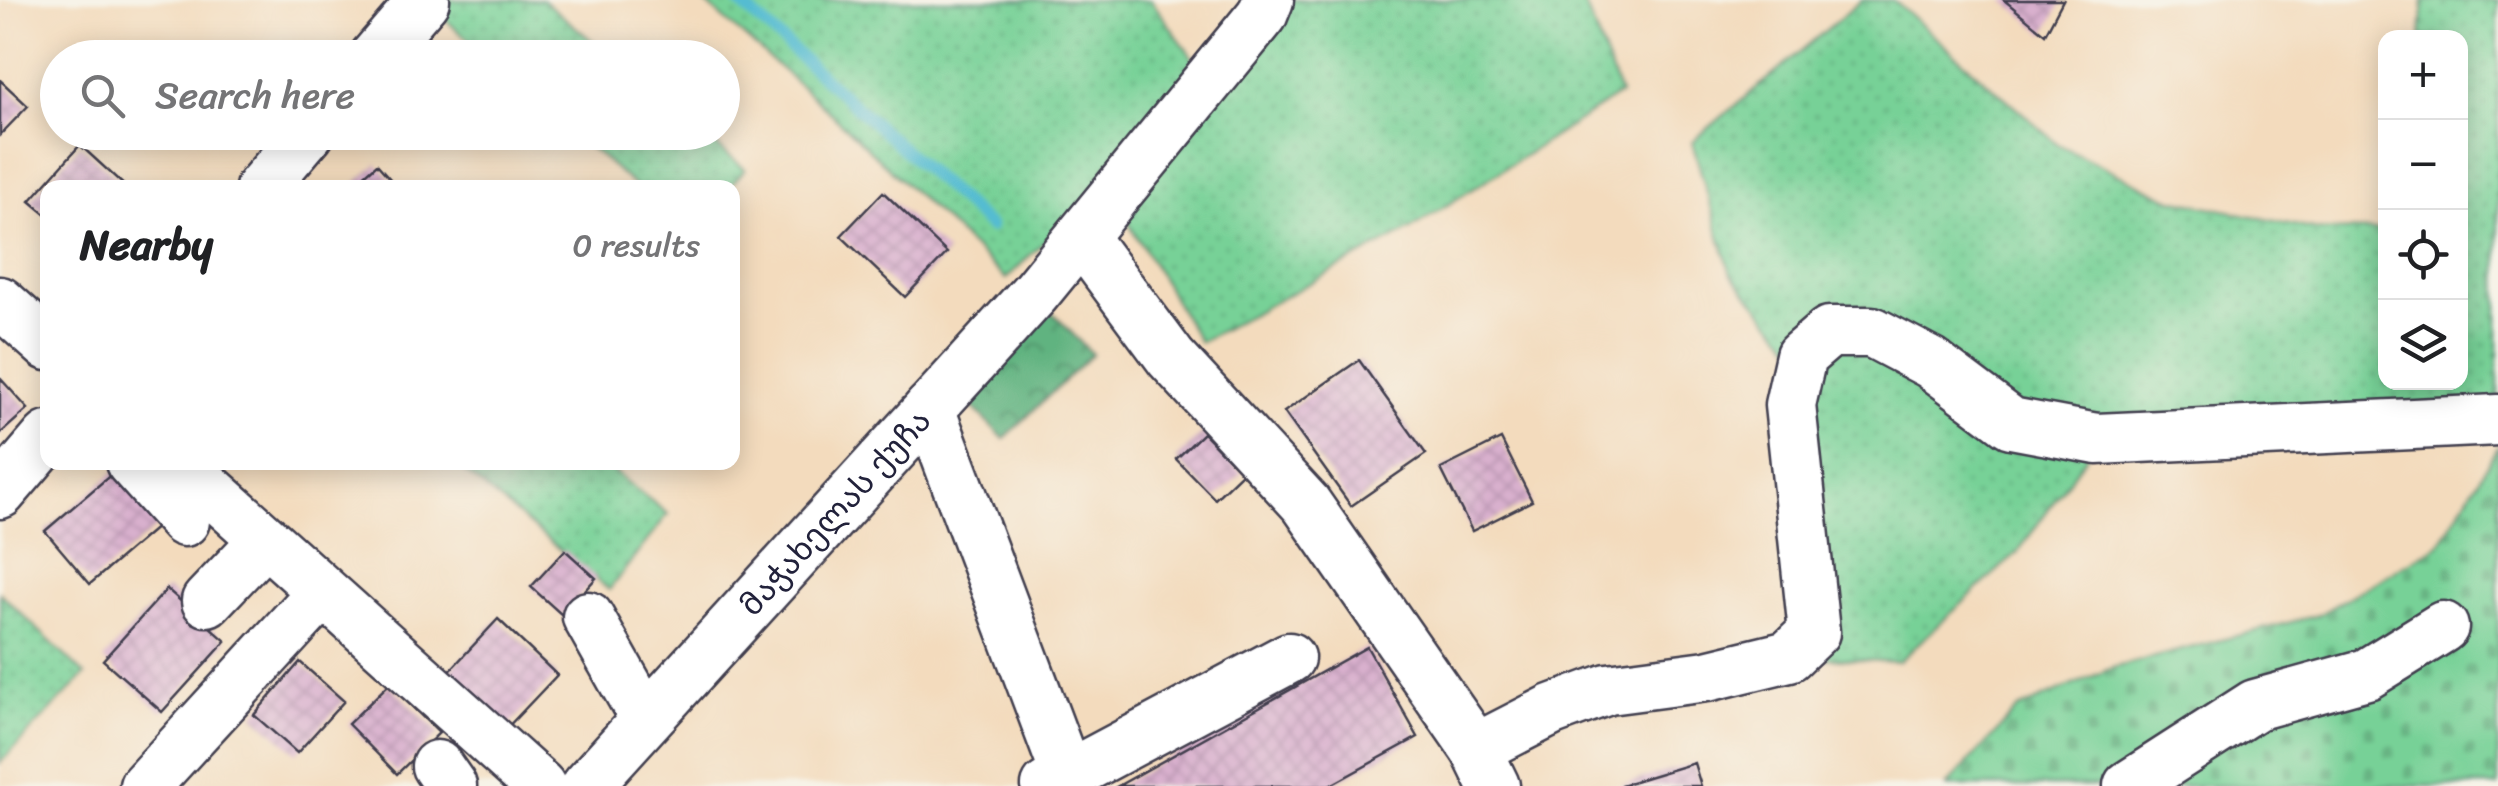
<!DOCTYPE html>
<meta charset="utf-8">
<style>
:root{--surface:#fff;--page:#f2f2f2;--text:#202124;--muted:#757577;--line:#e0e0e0}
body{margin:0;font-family:Sriracha,"Noto Sans Georgian",sans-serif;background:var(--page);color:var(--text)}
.controls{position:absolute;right:30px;top:30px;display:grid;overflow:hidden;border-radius:20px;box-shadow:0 5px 25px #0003}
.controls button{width:90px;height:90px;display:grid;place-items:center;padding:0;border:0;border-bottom:2px solid var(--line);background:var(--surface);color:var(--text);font:50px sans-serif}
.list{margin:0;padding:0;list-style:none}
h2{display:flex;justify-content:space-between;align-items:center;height:130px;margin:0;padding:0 40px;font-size:42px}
h2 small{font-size:32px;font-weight:400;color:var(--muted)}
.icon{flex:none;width:55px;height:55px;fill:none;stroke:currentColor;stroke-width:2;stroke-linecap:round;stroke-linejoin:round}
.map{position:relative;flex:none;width:2498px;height:786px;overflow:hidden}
.search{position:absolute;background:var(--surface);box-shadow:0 5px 25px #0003;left:40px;top:40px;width:700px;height:110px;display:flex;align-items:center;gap:25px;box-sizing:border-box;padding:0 35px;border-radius:55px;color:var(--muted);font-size:38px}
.panel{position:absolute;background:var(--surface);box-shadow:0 5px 25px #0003;left:40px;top:180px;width:700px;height:290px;border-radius:20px}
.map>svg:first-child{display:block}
</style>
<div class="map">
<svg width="2498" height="786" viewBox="0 0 2498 786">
<defs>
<pattern id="grass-dots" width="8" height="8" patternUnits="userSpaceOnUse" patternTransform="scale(2.5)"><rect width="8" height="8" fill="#77d197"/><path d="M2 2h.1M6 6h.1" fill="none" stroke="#67b383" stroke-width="1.8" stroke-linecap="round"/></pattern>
<pattern id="forest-crowns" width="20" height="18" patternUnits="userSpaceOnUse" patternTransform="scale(2.5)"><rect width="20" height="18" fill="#61b380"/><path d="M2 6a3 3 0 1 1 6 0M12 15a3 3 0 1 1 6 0" fill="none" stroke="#50916a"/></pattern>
<pattern id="cemetery-stones" width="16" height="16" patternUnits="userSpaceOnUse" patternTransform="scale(2.5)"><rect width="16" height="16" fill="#77d197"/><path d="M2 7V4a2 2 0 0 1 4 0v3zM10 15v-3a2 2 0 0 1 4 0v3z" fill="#67b383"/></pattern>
<pattern id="building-cross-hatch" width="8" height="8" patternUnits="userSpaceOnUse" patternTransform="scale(2.5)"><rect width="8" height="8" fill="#d9b0ce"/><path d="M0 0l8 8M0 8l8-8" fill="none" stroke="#ba97b2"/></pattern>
</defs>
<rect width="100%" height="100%" fill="#f7f3e8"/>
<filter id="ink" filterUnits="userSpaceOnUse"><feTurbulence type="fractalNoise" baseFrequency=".01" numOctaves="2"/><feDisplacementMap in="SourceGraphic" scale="20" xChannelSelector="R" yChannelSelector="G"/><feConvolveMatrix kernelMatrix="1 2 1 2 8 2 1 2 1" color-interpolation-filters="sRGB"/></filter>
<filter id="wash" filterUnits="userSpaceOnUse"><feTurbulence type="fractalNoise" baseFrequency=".0048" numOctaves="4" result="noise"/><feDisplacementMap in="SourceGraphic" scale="40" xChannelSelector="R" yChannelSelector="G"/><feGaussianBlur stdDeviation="2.25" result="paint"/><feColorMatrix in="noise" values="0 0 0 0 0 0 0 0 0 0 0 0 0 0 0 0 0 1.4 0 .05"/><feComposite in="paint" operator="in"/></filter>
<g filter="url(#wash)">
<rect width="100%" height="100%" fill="#f3dbbd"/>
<path fill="url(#grass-dots)" stroke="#4c7a69" stroke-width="2.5" d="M 423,0 L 543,0 L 612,57 L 488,57 Z
M 702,0 L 1151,0 L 1209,80 L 1268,0 L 1583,0 L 1620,94 L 1404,233 L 1199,342 L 1121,210 L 1203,86 L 1006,279 L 812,96 Z
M 1862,0 L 1893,0 L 2058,144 L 2168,198 L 2317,230 L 2385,231 L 2386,382 L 2460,382 L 2460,38 L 2421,37 L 2424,0 L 2498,0 L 2498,420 L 2098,439 L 2018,552 L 1898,662 L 1789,656 L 1801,356 L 1731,274 L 1692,142 Z
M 573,133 L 701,133 L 745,169 L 729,187 L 636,187 Z
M 454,463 L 603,463 L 668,514 L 609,590 Z
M 0,593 L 85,675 L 0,763 Z"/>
<path fill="url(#forest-crowns)" stroke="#426a5e" stroke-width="2.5" d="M 1048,308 L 1092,354 L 1004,439 L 959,393 Z"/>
<path fill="url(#cemetery-stones)" stroke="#4c7a69" stroke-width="2.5" d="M 2498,446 L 2498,786 L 1947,786 L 2018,709 L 2112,668 L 2318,615 L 2440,544 Z"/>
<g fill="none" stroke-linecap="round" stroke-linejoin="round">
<path stroke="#54bcd1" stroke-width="12" d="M 737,0 L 990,227"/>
</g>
<g id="blocks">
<path fill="url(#building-cross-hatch)" d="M 2004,0 L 2063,0 L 2045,34 Z
M 0,80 L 28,106 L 0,135 Z
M 80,145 L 127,188 L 48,188 L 48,216 L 30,201 Z
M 377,164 L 398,188 L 350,188 Z
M 883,192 L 947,253 L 905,297 L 841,236 Z
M 1359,360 L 1426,454 L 1351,506 L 1284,412 Z
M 0,378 L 28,409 L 0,434 Z
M 1203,433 L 1242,473 L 1215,499 L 1176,459 Z
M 1501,439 L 1532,501 L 1472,531 L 1441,469 Z
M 120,467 L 165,520 L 90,584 L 45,531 Z
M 565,550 L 596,578 L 562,615 L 531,587 Z
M 167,589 L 226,641 L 162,712 L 103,660 Z
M 498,619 L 557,675 L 501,734 L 442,679 Z
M 1367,647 L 1418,737 L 1329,786 L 1118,786 Z
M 300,662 L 344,701 L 297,753 L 254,715 Z
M 389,684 L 439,733 L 397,774 L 348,724 Z
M 1694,763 L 1701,786 L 1621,786 L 1621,785 Z"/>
</g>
</g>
<g filter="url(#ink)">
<use href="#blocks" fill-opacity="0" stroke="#413e4e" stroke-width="2.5"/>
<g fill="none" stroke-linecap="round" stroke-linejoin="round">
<defs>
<g id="minor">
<path d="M 374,58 L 424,0"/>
<path d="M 261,188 L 309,132"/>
<path d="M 1082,238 L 1171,358 L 1306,504 L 1476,749 L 1494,786"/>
<path d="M 0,302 L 48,345"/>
<path d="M 929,409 L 1067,776 L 1047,786"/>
<path d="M 131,462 L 184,521"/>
<path d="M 179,462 L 540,786"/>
<path d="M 0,493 L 48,437"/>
<path d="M 207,601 L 265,540"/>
<path d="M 588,617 L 645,718"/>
<path d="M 1476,749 L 1552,710 L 1608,689 L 1707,676 L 1789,656 L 1814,632 L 1790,405 L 1801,356 L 1829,332 L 1872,332 L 1931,363 L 2011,423 L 2097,439 L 2498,420"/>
<path d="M 437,766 L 451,786"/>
<path d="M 1067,776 L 1289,658"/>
<path d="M 145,786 L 323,592"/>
<path id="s1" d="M 586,786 L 1034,294 L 1262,15 L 1268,0"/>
<path d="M 2129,786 L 2255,705 L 2367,674 L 2443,627"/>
</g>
</defs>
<use href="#minor" stroke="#413e4e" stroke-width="55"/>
<use href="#minor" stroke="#fff" stroke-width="50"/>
</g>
</g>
<g text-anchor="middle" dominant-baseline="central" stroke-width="10" stroke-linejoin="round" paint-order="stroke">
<g font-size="32" fill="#22223b" stroke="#f7f3e8">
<text stroke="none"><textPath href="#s1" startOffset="370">მაჭახელას ქუჩა</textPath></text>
</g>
</g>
</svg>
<div class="controls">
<button>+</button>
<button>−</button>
<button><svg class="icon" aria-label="locate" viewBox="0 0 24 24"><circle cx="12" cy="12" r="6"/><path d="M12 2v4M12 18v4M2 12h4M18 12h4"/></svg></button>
<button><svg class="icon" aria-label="layers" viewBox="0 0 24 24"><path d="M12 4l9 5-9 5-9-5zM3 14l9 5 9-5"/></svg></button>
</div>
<div class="search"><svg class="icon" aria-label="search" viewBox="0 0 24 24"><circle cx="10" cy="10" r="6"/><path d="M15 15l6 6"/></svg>Search here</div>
<section class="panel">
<h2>Nearby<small>0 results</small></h2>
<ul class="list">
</ul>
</section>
</div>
